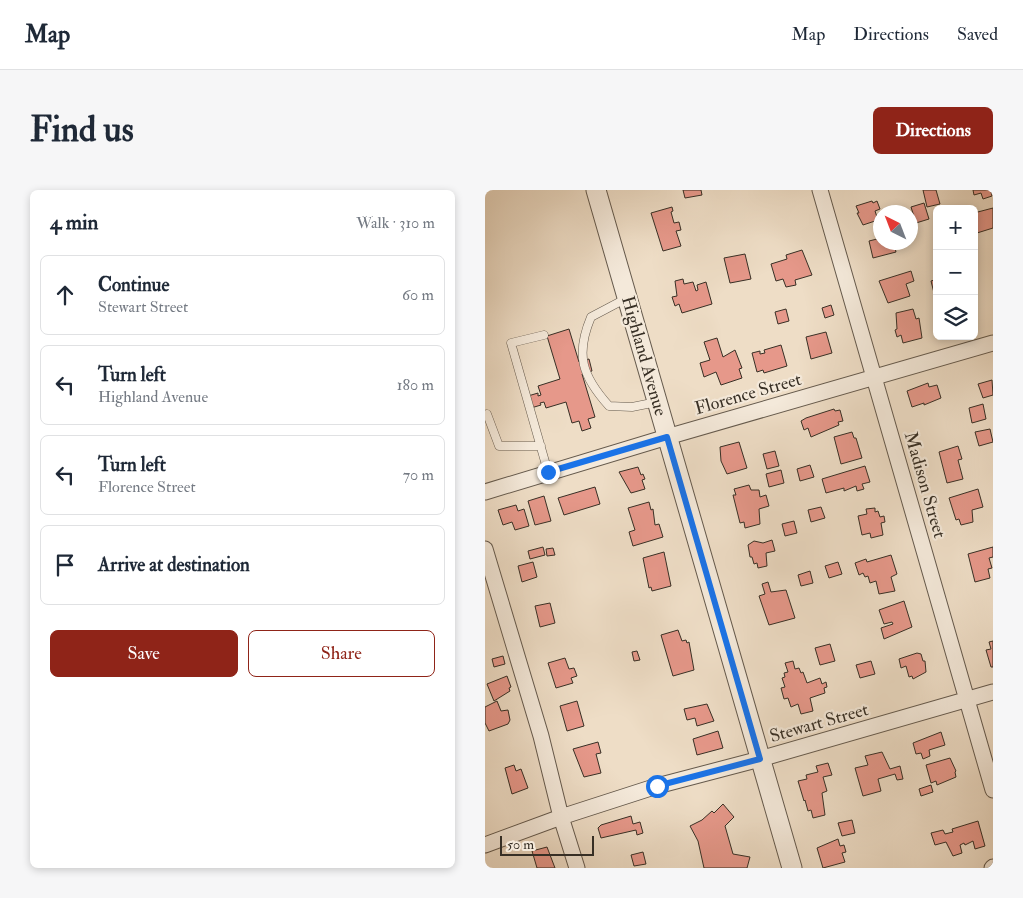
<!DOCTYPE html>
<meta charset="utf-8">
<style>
:root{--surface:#fff;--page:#f6f6f7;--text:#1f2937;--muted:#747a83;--line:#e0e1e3;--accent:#8f2418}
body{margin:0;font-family:"IM FELL Double Pica",serif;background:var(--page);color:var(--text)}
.controls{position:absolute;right:15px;top:15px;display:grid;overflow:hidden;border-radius:8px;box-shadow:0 2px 8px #0003}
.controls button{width:45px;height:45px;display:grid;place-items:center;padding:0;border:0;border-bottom:1px solid var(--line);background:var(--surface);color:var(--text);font:25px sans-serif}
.compass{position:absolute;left:388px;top:15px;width:45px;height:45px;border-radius:50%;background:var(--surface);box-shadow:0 2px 8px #0003;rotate:318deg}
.scale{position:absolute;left:15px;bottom:12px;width:94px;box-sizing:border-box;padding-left:5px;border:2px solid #372f25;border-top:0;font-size:14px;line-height:18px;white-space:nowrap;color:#372f25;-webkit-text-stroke:4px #f4e9da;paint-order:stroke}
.stop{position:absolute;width:15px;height:15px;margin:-11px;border:4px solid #1a73e8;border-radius:50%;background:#fff}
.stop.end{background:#1a73e8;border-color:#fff;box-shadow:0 1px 5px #0008}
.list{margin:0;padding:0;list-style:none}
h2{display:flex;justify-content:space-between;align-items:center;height:65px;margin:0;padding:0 20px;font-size:21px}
h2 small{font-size:16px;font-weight:400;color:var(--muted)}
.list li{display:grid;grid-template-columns:32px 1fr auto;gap:15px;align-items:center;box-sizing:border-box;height:80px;margin:0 10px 10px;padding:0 10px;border:1px solid var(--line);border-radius:8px}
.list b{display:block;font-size:19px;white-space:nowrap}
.list p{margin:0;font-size:16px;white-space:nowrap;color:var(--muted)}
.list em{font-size:16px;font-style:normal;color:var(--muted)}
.actions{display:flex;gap:10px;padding:15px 20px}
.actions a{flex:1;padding:11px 0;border:1px solid var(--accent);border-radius:8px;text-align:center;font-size:18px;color:var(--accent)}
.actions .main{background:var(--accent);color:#fff}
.icon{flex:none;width:28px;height:28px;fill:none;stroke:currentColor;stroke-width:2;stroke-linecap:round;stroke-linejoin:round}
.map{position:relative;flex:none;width:508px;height:678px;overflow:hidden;border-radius:8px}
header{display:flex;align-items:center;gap:30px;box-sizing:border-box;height:70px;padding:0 25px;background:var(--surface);border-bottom:1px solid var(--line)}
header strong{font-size:24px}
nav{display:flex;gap:28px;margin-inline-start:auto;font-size:18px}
.intro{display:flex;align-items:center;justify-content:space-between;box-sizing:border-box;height:120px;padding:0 30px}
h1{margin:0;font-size:35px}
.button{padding:12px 22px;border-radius:8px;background:var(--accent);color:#fff;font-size:18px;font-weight:700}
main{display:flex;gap:30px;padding:0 30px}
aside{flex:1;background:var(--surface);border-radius:8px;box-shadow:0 2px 8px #0003}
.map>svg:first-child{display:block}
</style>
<header>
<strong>Map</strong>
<nav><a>Map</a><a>Directions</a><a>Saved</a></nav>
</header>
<div class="intro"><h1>Find us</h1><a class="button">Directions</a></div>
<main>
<aside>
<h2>4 min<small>Walk · 310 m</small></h2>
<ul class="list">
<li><svg class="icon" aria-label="ahead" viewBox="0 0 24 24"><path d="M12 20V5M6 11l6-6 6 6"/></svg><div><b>Continue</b><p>Stewart Street</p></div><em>60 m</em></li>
<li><svg class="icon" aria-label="left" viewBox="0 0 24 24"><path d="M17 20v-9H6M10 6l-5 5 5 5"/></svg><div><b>Turn left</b><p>Highland Avenue</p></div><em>180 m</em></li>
<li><svg class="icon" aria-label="left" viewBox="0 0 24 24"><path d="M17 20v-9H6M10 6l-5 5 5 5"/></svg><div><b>Turn left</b><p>Florence Street</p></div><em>70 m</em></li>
<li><svg class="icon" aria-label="arrive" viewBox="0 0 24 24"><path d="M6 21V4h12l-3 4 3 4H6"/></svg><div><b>Arrive at destination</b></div></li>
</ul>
<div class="actions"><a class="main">Save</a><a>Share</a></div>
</aside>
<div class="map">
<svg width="508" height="678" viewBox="0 0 508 678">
<rect width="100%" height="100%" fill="#eeddc6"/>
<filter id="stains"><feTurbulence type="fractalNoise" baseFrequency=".004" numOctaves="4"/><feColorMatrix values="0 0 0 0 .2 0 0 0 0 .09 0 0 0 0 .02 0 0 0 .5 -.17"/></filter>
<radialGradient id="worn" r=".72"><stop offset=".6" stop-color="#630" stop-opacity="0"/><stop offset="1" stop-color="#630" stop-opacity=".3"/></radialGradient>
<path fill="#e6988a" stroke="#372f25" d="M 198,0 L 216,0 L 217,5 L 200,8 Z
M 438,0 L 451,0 L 455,14 L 442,17 Z
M 488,0 L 508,0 L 508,1 L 506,2 L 507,6 L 498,9 L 496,3 L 489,5 Z
M 387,11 L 388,13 L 392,11 L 395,19 L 390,21 L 393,30 L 378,35 L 372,23 L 374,23 L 371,16 Z
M 439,13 L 444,29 L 431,33 L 426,17 Z
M 187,17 L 188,21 L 186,22 L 189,33 L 194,32 L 196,40 L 191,41 L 196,56 L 178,61 L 166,23 Z
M 508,18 L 508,38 L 492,43 L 489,23 Z
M 396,48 L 396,52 L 418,52 L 419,56 L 410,58 L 411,62 L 388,68 L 384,51 Z
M 317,60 L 327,85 L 310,90 L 311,95 L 301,97 L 298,89 L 291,91 L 286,74 L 302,69 L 301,65 Z
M 260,64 L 266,89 L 245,93 L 239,68 Z
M 426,81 L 429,91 L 421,94 L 425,106 L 403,113 L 394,91 Z
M 198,89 L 199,94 L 208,92 L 211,101 L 213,100 L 212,95 L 221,92 L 227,114 L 197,123 L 194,114 L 190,116 L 187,107 L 192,106 L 190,91 Z
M 452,89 L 452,102 L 449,103 L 446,91 Z
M 346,115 L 349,125 L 340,128 L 337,118 Z
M 301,119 L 304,131 L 293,134 L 290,122 Z
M 428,119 L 431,129 L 434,128 L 437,148 L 418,153 L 416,145 L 412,147 L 410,140 L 412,139 L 411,123 Z
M 84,139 L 94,172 L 104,169 L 107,181 L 97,184 L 110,227 L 103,229 L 106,238 L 97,241 L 94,231 L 87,233 L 81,212 L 61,218 L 59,212 L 55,213 L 56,215 L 46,218 L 43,206 L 53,203 L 53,206 L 56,205 L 53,196 L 75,189 L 62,146 Z
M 341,142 L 347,163 L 326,169 L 321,147 Z
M 232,148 L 238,167 L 250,160 L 257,178 L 254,179 L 257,188 L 236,195 L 231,182 L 219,187 L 215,173 L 225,170 L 219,152 Z
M 296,155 L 302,176 L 279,183 L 278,180 L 272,182 L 267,163 L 275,161 L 275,164 L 280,163 L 279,160 Z
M 507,190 L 508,205 L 498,208 L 493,194 Z
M 443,193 L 444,197 L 452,195 L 456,208 L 439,215 L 439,213 L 427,217 L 422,201 Z
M 498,214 L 501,229 L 487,233 L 484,218 Z
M 349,219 L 350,221 L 355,220 L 358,231 L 353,232 L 354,235 L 326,247 L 323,238 L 319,240 L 316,231 L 321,228 Z
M 505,239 L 508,252 L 494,256 L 490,242 Z
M 367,242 L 369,248 L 371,248 L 377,268 L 356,274 L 349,247 Z
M 254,252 L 262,278 L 242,284 L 236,271 L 235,257 Z
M 473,256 L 477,269 L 473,270 L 478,289 L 462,293 L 454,262 Z
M 290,261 L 294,276 L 282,279 L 278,264 Z
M 325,275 L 329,287 L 315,291 L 312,279 Z
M 380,276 L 385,292 L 377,294 L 379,299 L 372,301 L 371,296 L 359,301 L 359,298 L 341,303 L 337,289 Z
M 153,277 L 156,285 L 158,284 L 160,289 L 157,290 L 160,299 L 146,303 L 134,282 Z
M 296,280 L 299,293 L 284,297 L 281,284 Z
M 264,295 L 266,300 L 274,300 L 275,307 L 281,305 L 284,316 L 274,319 L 275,334 L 260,338 L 259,332 L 255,333 L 248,305 L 251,305 L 249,299 Z
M 110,297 L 115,314 L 79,325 L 73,308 Z
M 493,299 L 498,317 L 487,320 L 488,332 L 476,335 L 474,329 L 471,330 L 464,308 Z
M 59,306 L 66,331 L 50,335 L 43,311 Z
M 164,312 L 166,320 L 168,319 L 170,335 L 174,334 L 178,347 L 148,356 L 144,342 L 150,340 L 143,318 Z
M 31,315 L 33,321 L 39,319 L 44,336 L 30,340 L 27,332 L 18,335 L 13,320 Z
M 336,317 L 340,328 L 326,332 L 323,320 Z
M 390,318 L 390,322 L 393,321 L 395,327 L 399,326 L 400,332 L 396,333 L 398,345 L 386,348 L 385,343 L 377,345 L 373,326 L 382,324 L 381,319 Z
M 309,331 L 312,343 L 300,346 L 297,334 Z
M 287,350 L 290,361 L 281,363 L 282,376 L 273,378 L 272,373 L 269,374 L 267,367 L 265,367 L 263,355 L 269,351 L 278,353 Z
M 58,357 L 60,365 L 45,369 L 43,361 Z
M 508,357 L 508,367 L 504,368 L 507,378 L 503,379 L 505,388 L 490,392 L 483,364 Z
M 68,358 L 70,365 L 62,366 L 61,359 Z
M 179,362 L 186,396 L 167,401 L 166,397 L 164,398 L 158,368 Z
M 406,365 L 412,384 L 406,387 L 410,401 L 394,404 L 391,391 L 385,393 L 383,386 L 380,387 L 378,383 L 374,385 L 370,373 L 381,369 L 382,372 Z
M 48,372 L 52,387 L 37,392 L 33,376 Z
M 353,372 L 357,384 L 344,388 L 340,376 Z
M 325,381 L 328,393 L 316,396 L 313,385 Z
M 283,392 L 286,402 L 301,400 L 310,428 L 284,435 L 274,406 L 280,404 L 277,394 Z
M 419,411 L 427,437 L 399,449 L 396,438 L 408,434 L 407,432 L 399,434 L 394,420 Z
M 65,413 L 70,433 L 55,437 L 50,416 Z
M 193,440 L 197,451 L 201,450 L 202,453 L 204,452 L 209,480 L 188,486 L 176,445 Z
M 508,451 L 508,477 L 506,477 L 501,460 L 506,459 L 504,452 Z
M 345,454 L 350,471 L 335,475 L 330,458 Z
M 152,461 L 155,470 L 149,471 L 147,462 Z
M 432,463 L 436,464 L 438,471 L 440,471 L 441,482 L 428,489 L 427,486 L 424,487 L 421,476 L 416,478 L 414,469 Z
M 18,466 L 20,474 L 9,477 L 7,469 Z
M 80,468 L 84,479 L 89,478 L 92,486 L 86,488 L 88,493 L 71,498 L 63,473 Z
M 308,471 L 310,479 L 314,478 L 316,483 L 318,482 L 322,493 L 335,488 L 337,494 L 341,492 L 342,497 L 339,498 L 340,503 L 325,508 L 328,521 L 316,524 L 313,514 L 306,517 L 303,508 L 299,509 L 296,498 L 300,497 L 297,488 L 300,487 L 299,483 L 303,482 L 300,473 Z
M 386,471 L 390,484 L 375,488 L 371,475 Z
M 22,486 L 26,497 L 24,498 L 25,501 L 9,511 L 2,494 Z
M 12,511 L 16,521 L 23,520 L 25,530 L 23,534 L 4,541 L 0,533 L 0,517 Z
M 92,511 L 99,536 L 82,541 L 75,516 Z
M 222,514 L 229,531 L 212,536 L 210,528 L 202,530 L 199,519 Z
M 233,541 L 238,558 L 212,565 L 208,549 Z
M 456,542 L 460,555 L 444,560 L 445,566 L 438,569 L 436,563 L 431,564 L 428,553 Z
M 113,552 L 116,563 L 111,564 L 116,583 L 99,587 L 88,559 Z
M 397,562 L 405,579 L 415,576 L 418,589 L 412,590 L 410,584 L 393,589 L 396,601 L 378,606 L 370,578 L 383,575 L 380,566 Z
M 465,568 L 471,581 L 470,582 L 471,587 L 452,595 L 451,591 L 446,593 L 441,575 Z
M 343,573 L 347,585 L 338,587 L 342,601 L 337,603 L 340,625 L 328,628 L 326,620 L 323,621 L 320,610 L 319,611 L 313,591 L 322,589 L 321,585 L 333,582 L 331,576 Z
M 29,575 L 31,581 L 36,579 L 43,598 L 27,604 L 20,578 Z
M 446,595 L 448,602 L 436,606 L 434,599 Z
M 238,614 L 249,627 L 240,636 L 248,664 L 265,667 L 262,678 L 219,678 L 213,651 L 205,636 L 217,630 L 227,621 L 229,623 Z
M 146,626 L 148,634 L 155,632 L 158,643 L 152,645 L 151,640 L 116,648 L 113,638 L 116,635 Z
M 367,630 L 370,643 L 357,646 L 353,633 Z
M 493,631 L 500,656 L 490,659 L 488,651 L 480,655 L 479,653 L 475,655 L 477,663 L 468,666 L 461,652 L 450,655 L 446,643 L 458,640 L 460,644 L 468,642 L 467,639 Z
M 353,649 L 355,656 L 359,655 L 361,662 L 357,663 L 360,672 L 338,678 L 332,658 Z
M 62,657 L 70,678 L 52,678 L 47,661 Z
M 158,662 L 161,674 L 149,676 L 146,665 Z"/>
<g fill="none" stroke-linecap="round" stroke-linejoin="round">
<defs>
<path id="service" d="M 142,108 L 106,127 C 90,165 97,186 124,216 L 147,217 L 172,212
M 59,145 L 26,153 L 63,282
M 2,224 L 14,256 L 56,256"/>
<path id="minor" d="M 335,0 L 508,600
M 0,302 L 182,247 L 508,153
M 0,359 L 56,546 L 76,627 L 92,678
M 0,655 L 76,627 L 172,596 L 275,569 L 508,502
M 507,678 L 508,677"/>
<path id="tertiary" d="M 111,0 L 307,678"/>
</defs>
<use href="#service" stroke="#655a4d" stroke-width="9"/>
<use href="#minor" stroke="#655a4d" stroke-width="17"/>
<use href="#tertiary" stroke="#655a4d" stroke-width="21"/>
<use href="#service" stroke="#f4e9da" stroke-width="8"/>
<use href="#minor" stroke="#f4e9da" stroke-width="15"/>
<use href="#tertiary" stroke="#f4e9da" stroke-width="19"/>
</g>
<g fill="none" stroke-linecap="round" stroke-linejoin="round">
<path stroke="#1a73e8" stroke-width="6" d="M 63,282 L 182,247 L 275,569 L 172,596"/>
</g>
<g text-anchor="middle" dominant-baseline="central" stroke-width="4.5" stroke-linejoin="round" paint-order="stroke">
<g font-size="18" fill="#372f25" stroke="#f4e9da">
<text transform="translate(159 166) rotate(74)">Highland Avenue</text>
<text transform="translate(263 204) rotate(-16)">Florence Street</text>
<text transform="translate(440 295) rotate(74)">Madison Street</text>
<text transform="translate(334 533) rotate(-16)">Stewart Street</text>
</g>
</g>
<rect width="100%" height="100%" filter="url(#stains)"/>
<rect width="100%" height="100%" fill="url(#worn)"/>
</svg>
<div class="controls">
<button>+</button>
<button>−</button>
<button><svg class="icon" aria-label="layers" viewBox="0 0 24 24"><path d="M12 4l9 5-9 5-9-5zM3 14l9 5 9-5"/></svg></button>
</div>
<svg class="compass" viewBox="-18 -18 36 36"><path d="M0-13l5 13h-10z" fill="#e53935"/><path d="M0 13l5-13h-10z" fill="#747a83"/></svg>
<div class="scale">50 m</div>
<div class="stop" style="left:172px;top:596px"></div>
<div class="stop end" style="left:63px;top:282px"></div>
</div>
</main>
